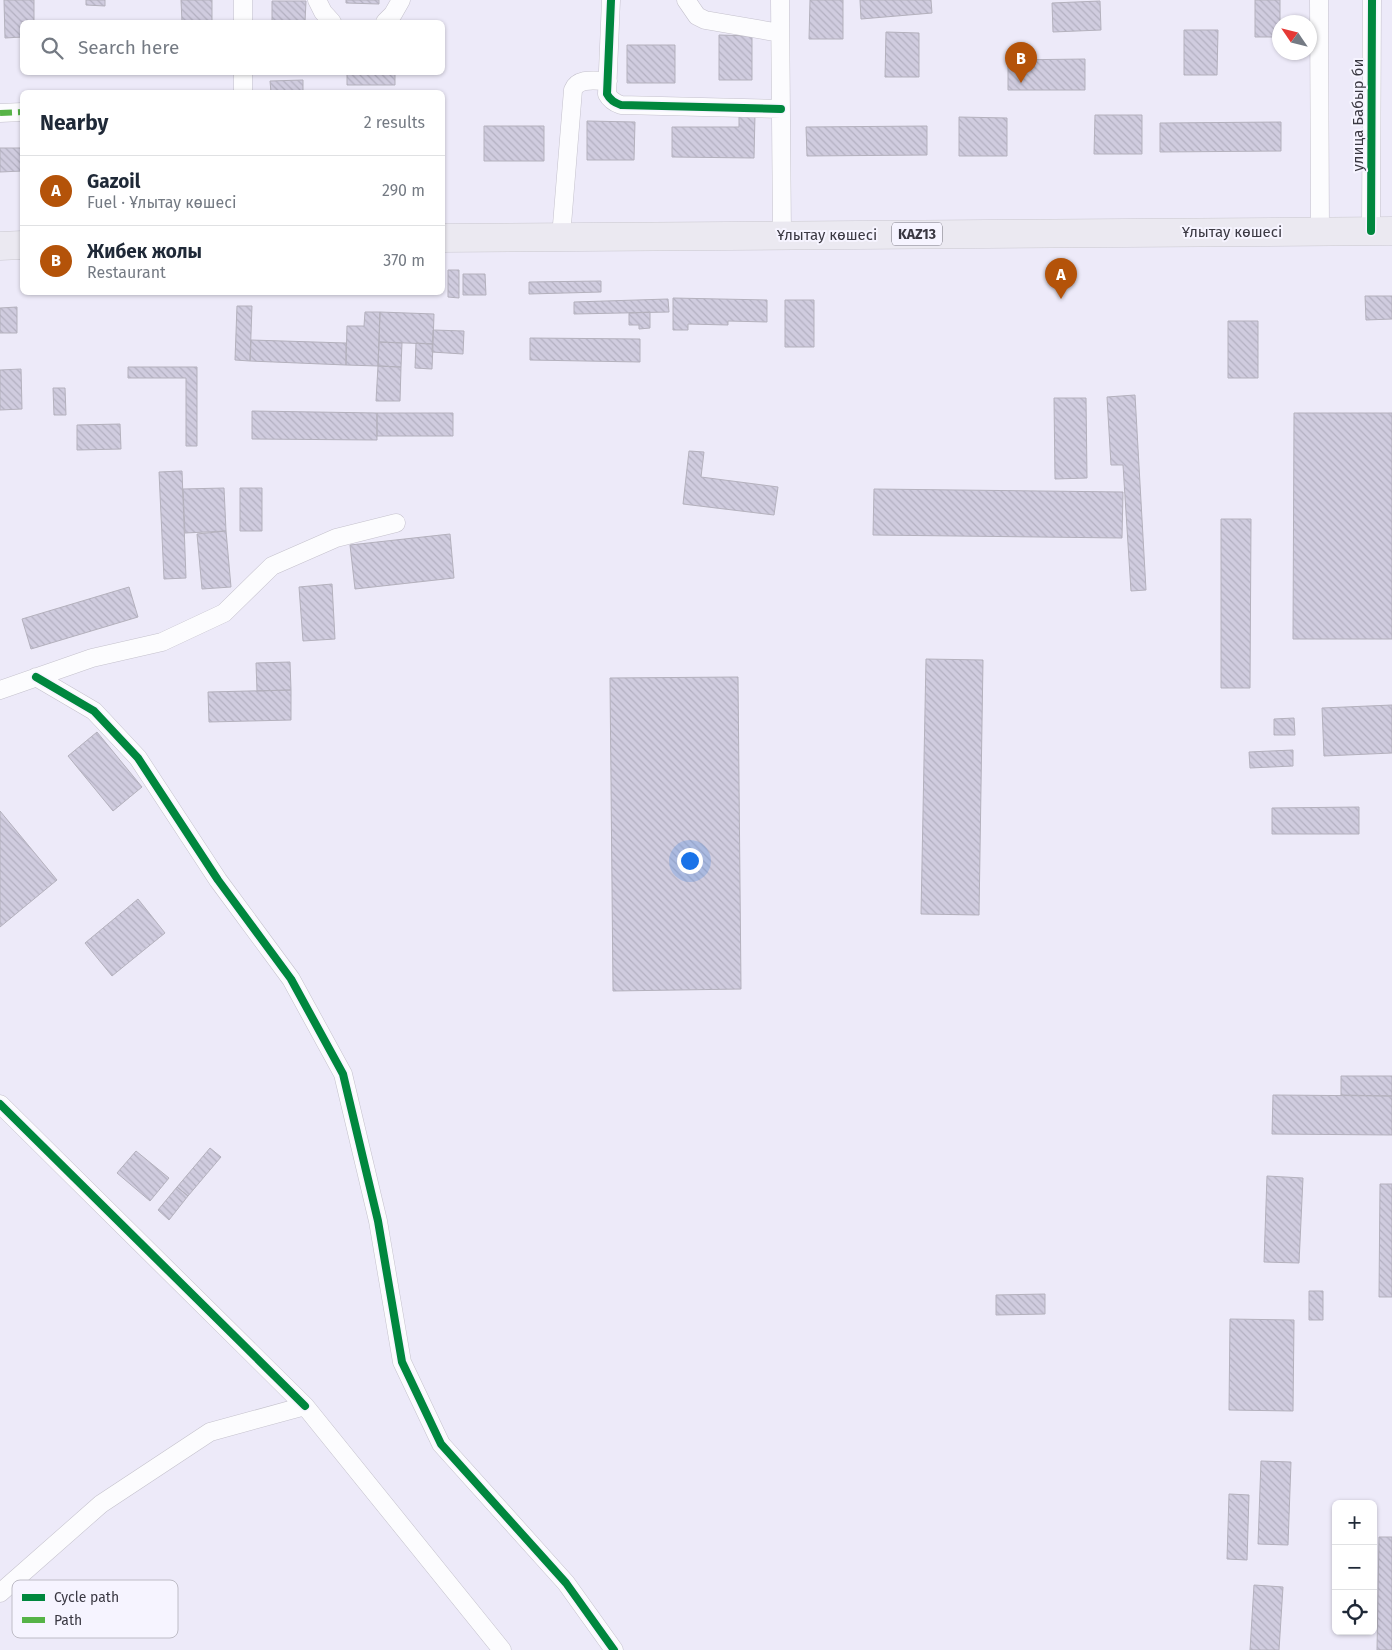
<!DOCTYPE html>
<meta charset="utf-8">
<style>
:root{--surface:#fff;--page:#f2f2f3;--text:#1f2937;--muted:#747a83;--line:#e0e1e3;--accent:#b45309}
body{margin:0;font-family:"Fira Sans",sans-serif;background:var(--page);color:var(--text)}
.controls{position:absolute;right:15px;bottom:15px;display:grid;overflow:hidden;border-radius:8px;box-shadow:0 1px 4px #0004}
.controls button{width:45px;height:45px;display:grid;place-items:center;padding:0;border:0;border-bottom:1px solid var(--line);background:var(--surface);color:var(--text);font:25px sans-serif}
.compass{position:absolute;left:1272px;top:15px;width:45px;height:45px;border-radius:50%;background:var(--surface);box-shadow:0 1px 4px #0004;rotate:305deg}
.you{position:absolute;left:689px;top:860px;width:18px;height:18px;margin:-12px;border:4px solid #fff;border-radius:50%;background:#1a73e8;box-shadow:0 0 0 8px #1a73e833}
.badge{display:grid;place-items:center;width:32px;height:32px;border-radius:50%;background:var(--accent);color:#fff;font-size:16px;font-weight:700}
.pin{position:absolute;translate:-50% -41px;filter:drop-shadow(0 1px 2px #0008)}
.pin::after{content:'';position:absolute;top:26px;width:18px;height:15px;background:inherit;clip-path:polygon(0 0,100% 0,50% 100%)}
.list{margin:0;padding:0;list-style:none}
h2{display:flex;justify-content:space-between;align-items:center;height:65px;margin:0;padding:0 20px;font-size:21px}
h2 small{font-size:16px;font-weight:400;color:var(--muted)}
.list li{display:grid;grid-template-columns:32px 1fr auto;gap:15px;align-items:center;box-sizing:border-box;height:70px;padding:0 20px;border-top:1px solid var(--line)}
.list b{display:block;font-size:19px;white-space:nowrap}
.list p{margin:0;font-size:16px;white-space:nowrap;color:var(--muted)}
.list em{font-size:16px;font-style:normal;color:var(--muted)}
.icon{flex:none;width:28px;height:28px;fill:none;stroke:currentColor;stroke-width:2;stroke-linecap:round;stroke-linejoin:round}
.map{position:relative;flex:none;width:1392px;height:1650px;overflow:hidden}
.search{position:absolute;background:var(--surface);box-shadow:0 1px 4px #0004;left:20px;top:20px;width:425px;height:55px;display:flex;align-items:center;gap:12px;box-sizing:border-box;padding:0 18px;border-radius:8px;color:var(--muted);font-size:19px}
.panel{position:absolute;background:var(--surface);box-shadow:0 1px 4px #0004;left:20px;top:90px;width:425px;height:205px;border-radius:8px}
.map>svg:first-child{display:block}
</style>
<div class="map">
<svg width="1392" height="1650" viewBox="0 0 1392 1650">
<defs>
<pattern id="building-back-hatch" width="6" height="6" patternUnits="userSpaceOnUse" patternTransform="scale(1.25)"><rect width="6" height="6" fill="#d0ccdf"/><path d="M-1 5l2 2M0 0l6 6M5-1l2 2" fill="none" stroke="#b3b0c1"/></pattern>
</defs>
<rect width="100%" height="100%" fill="#edeaf9"/>
<path fill="url(#building-back-hatch)" stroke="#b4b1bd" d="M 4,0 L 34,0 L 34,22 L 22,22 L 22,37 L 5,38 Z
M 86,0 L 105,0 L 105,6 L 86,5 Z
M 181,0 L 212,0 L 212,22 L 182,22 Z
M 346,0 L 379,0 L 379,4 L 346,3 Z
M 810,0 L 843,0 L 843,39 L 809,39 Z
M 860,0 L 931,0 L 932,13 L 861,19 Z
M 1255,0 L 1280,0 L 1280,37 L 1255,37 Z
M 272,1 L 306,1 L 305,22 L 272,22 Z
M 1100,1 L 1101,30 L 1053,32 L 1052,3 Z
M 1184,30 L 1218,30 L 1217,75 L 1184,75 Z
M 886,32 L 919,33 L 919,77 L 885,77 Z
M 719,35 L 752,36 L 752,80 L 719,80 Z
M 627,45 L 675,45 L 675,83 L 627,83 Z
M 1085,59 L 1085,90 L 1008,90 L 1008,60 Z
M 347,72 L 395,72 L 395,85 L 347,85 Z
M 303,80 L 303,92 L 271,92 L 270,81 Z
M 739,114 L 755,114 L 754,158 L 672,157 L 672,127 L 739,127 Z
M 1095,115 L 1142,115 L 1142,154 L 1094,154 Z
M 959,117 L 1007,118 L 1007,156 L 959,156 Z
M 587,121 L 635,122 L 634,160 L 587,160 Z
M 1281,122 L 1281,151 L 1160,152 L 1160,123 Z
M 484,126 L 544,126 L 544,161 L 484,161 Z
M 927,126 L 927,155 L 807,156 L 806,127 Z
M 0,148 L 22,148 L 22,171 L 0,172 Z
M 448,270 L 459,270 L 459,298 L 448,297 Z
M 463,274 L 485,274 L 486,295 L 463,295 Z
M 601,281 L 601,292 L 529,294 L 529,282 Z
M 1365,296 L 1392,296 L 1392,319 L 1366,320 Z
M 673,298 L 767,300 L 767,322 L 728,321 L 728,325 L 688,324 L 688,330 L 673,330 Z
M 668,299 L 669,312 L 574,314 L 574,302 Z
M 785,300 L 814,300 L 814,347 L 785,347 Z
M 237,306 L 252,306 L 250,361 L 235,360 Z
M 17,307 L 17,333 L 0,333 L 0,308 Z
M 365,312 L 380,312 L 378,366 L 346,365 L 347,326 L 364,326 Z
M 380,312 L 434,314 L 433,344 L 379,342 Z
M 650,312 L 650,328 L 639,329 L 639,325 L 629,325 L 629,313 Z
M 1228,321 L 1258,321 L 1258,378 L 1228,378 Z
M 433,330 L 464,331 L 463,354 L 432,352 Z
M 530,338 L 640,339 L 640,362 L 530,360 Z
M 251,340 L 346,343 L 346,365 L 250,361 Z
M 379,342 L 402,343 L 401,367 L 378,366 Z
M 416,343 L 433,344 L 432,369 L 415,368 Z
M 378,366 L 401,367 L 400,401 L 376,401 Z
M 128,367 L 197,367 L 197,446 L 186,446 L 186,378 L 128,378 Z
M 21,369 L 22,409 L 0,410 L 0,370 Z
M 53,388 L 65,388 L 66,415 L 54,415 Z
M 1135,395 L 1146,590 L 1131,591 L 1123,465 L 1111,465 L 1107,397 Z
M 1054,398 L 1086,398 L 1087,478 L 1055,479 Z
M 252,411 L 377,413 L 377,440 L 252,439 Z
M 377,413 L 453,413 L 453,436 L 377,436 Z
M 1294,413 L 1392,413 L 1392,639 L 1293,639 Z
M 120,424 L 121,449 L 77,450 L 77,425 Z
M 689,451 L 704,452 L 701,477 L 778,487 L 774,515 L 683,504 Z
M 182,471 L 186,578 L 164,579 L 159,472 Z
M 224,488 L 226,531 L 185,533 L 183,489 Z
M 240,488 L 262,488 L 262,531 L 240,531 Z
M 874,489 L 1123,492 L 1122,538 L 873,535 Z
M 1221,519 L 1251,519 L 1250,688 L 1221,688 Z
M 226,531 L 231,587 L 202,589 L 197,534 Z
M 450,534 L 454,578 L 355,589 L 350,545 Z
M 332,584 L 335,639 L 303,641 L 299,587 Z
M 129,587 L 138,617 L 31,649 L 22,619 Z
M 926,659 L 983,660 L 979,915 L 921,914 Z
M 290,662 L 291,690 L 257,691 L 256,663 Z
M 738,677 L 741,989 L 613,991 L 610,678 Z
M 291,690 L 291,720 L 209,722 L 208,692 Z
M 1392,705 L 1392,753 L 1324,756 L 1322,708 Z
M 1294,718 L 1295,735 L 1274,735 L 1274,719 Z
M 97,732 L 142,787 L 113,811 L 68,756 Z
M 1293,750 L 1293,766 L 1250,768 L 1249,752 Z
M 1359,807 L 1359,834 L 1272,834 L 1272,808 Z
M 0,811 L 57,880 L 0,927 Z
M 138,899 L 165,933 L 112,976 L 85,943 Z
M 1341,1076 L 1392,1076 L 1392,1096 L 1341,1095 Z
M 1273,1095 L 1392,1096 L 1392,1135 L 1272,1134 Z
M 210,1148 L 221,1157 L 188,1196 L 177,1187 Z
M 136,1151 L 169,1178 L 150,1201 L 117,1173 Z
M 1267,1176 L 1303,1178 L 1299,1263 L 1264,1262 Z
M 1380,1184 L 1392,1184 L 1392,1297 L 1379,1297 Z
M 177,1187 L 188,1196 L 169,1220 L 158,1210 Z
M 1309,1291 L 1323,1291 L 1323,1320 L 1309,1320 Z
M 1045,1294 L 1045,1314 L 996,1315 L 996,1295 Z
M 1230,1319 L 1294,1320 L 1293,1411 L 1229,1410 Z
M 1261,1461 L 1291,1462 L 1288,1545 L 1258,1544 Z
M 1229,1494 L 1249,1495 L 1247,1560 L 1227,1559 Z
M 1379,1537 L 1392,1537 L 1392,1650 L 1377,1650 Z
M 1254,1585 L 1283,1587 L 1279,1650 L 1250,1650 Z"/>
<g fill="none" stroke-linecap="round" stroke-linejoin="round">
<defs>
<path id="minor" d="M 317,0 L 323,12 L 332,22
M 611,0 L 607,94 C 610,100 615,103 621,105 L 781,109
M 686,0 L 697,16 L 705,20 L 780,33
M 780,0 L 782,235
M 1319,0 L 1320,231
M 243,22 L 243,0
M 385,22 L 393,14 L 401,0
M 243,92 L 243,72
M 0,113 L 22,112
M 1371,231 L 1372,0
M 561,237 L 573,90 C 578,77 596,81 608,81
M 36,677 L 94,711 L 138,758 L 218,880 L 291,979 L 343,1074 L 378,1221 L 402,1362 L 441,1444 L 566,1583 L 614,1650
M 0,690 L 92,658 L 162,642 L 224,613 L 272,566 L 336,538 L 396,523
M 0,1104 L 305,1406
M 0,1593 L 101,1504 L 210,1432 L 305,1406 L 502,1650"/>
<path id="primary" d="M 442,238 L 1392,231
M 0,246 L 22,245"/>
</defs>
<use href="#minor" stroke="#c4c1cc" stroke-width="19"/>
<use href="#primary" stroke="#cac8cf" stroke-width="29"/>
<use href="#minor" stroke="#fcfcfe" stroke-width="18"/>
<use href="#primary" stroke="#ebe9f1" stroke-width="28"/>
<path stroke="#56b347" stroke-width="6" stroke-dasharray="12 6" stroke-linecap="butt" d="M 0,113 L 22,112"/>
<defs>
<path id="cycleway" d="M 611,0 L 607,94 C 610,100 615,103 621,105 L 781,109
M 1371,231 L 1372,0
M 36,677 L 94,711 L 138,758 L 218,880 L 291,979 L 343,1074 L 378,1221 L 402,1362 L 441,1444 L 566,1583 L 614,1650
M 0,1104 L 305,1406"/>
</defs>
<use href="#cycleway" stroke="#f6f4ff" stroke-width="11"/>
<use href="#cycleway" stroke="#00873e" stroke-width="8"/>
</g>
<g text-anchor="middle" dominant-baseline="central" stroke-width="4" stroke-linejoin="round" paint-order="stroke">
<rect fill="#f6f4ff" stroke="#72707b" stroke-width="1" x="892" y="222.5" width="50" height="23" rx="4"/>
<g font-size="14" font-weight="bold" fill="#3a3842">
<text x="917" y="234">KAZ13</text>
</g>
<g font-size="15" fill="#3a3842" stroke="#f6f4ff">
<text transform="translate(1358 115) rotate(-90)">улица Бабыр би</text>
<text x="1232" y="232">Ұлытау көшесі</text>
<text x="827" y="235">Ұлытау көшесі</text>
</g>
</g>
<rect x="12" y="1580" width="166" height="58" rx="8" fill="#f6f4ff" stroke="#bebcc6" stroke-width="1"/>
<rect x="22" y="1594" width="23" height="7" fill="#00873e"/>
<rect x="22" y="1617" width="23" height="6" fill="#56b347"/>
<g font-size="14" fill="#3a3842">
<text x="54" y="1602">Cycle path</text>
<text x="54" y="1625">Path</text>
</g>
</svg>
<div class="controls">
<button>+</button>
<button>−</button>
<button><svg class="icon" aria-label="locate" viewBox="0 0 24 24"><circle cx="12" cy="12" r="6"/><path d="M12 2v4M12 18v4M2 12h4M18 12h4"/></svg></button>
</div>
<svg class="compass" viewBox="-18 -18 36 36"><path d="M0-13l5 13h-10z" fill="#e53935"/><path d="M0 13l5-13h-10z" fill="#747a83"/></svg>
<div class="you"></div>
<div class="pin badge" style="left:1061px;top:299px">A</div>
<div class="pin badge" style="left:1021px;top:83px">B</div>
<div class="search"><svg class="icon" aria-label="search" viewBox="0 0 24 24"><circle cx="10" cy="10" r="6"/><path d="M15 15l6 6"/></svg>Search here</div>
<section class="panel">
<h2>Nearby<small>2 results</small></h2>
<ul class="list">
<li><span class="badge">A</span><div><b>Gazoil</b><p>Fuel · Ұлытау көшесі</p></div><em>290 m</em></li>
<li><span class="badge">B</span><div><b>Жибек жолы</b><p>Restaurant</p></div><em>370 m</em></li>
</ul>
</section>
</div>
